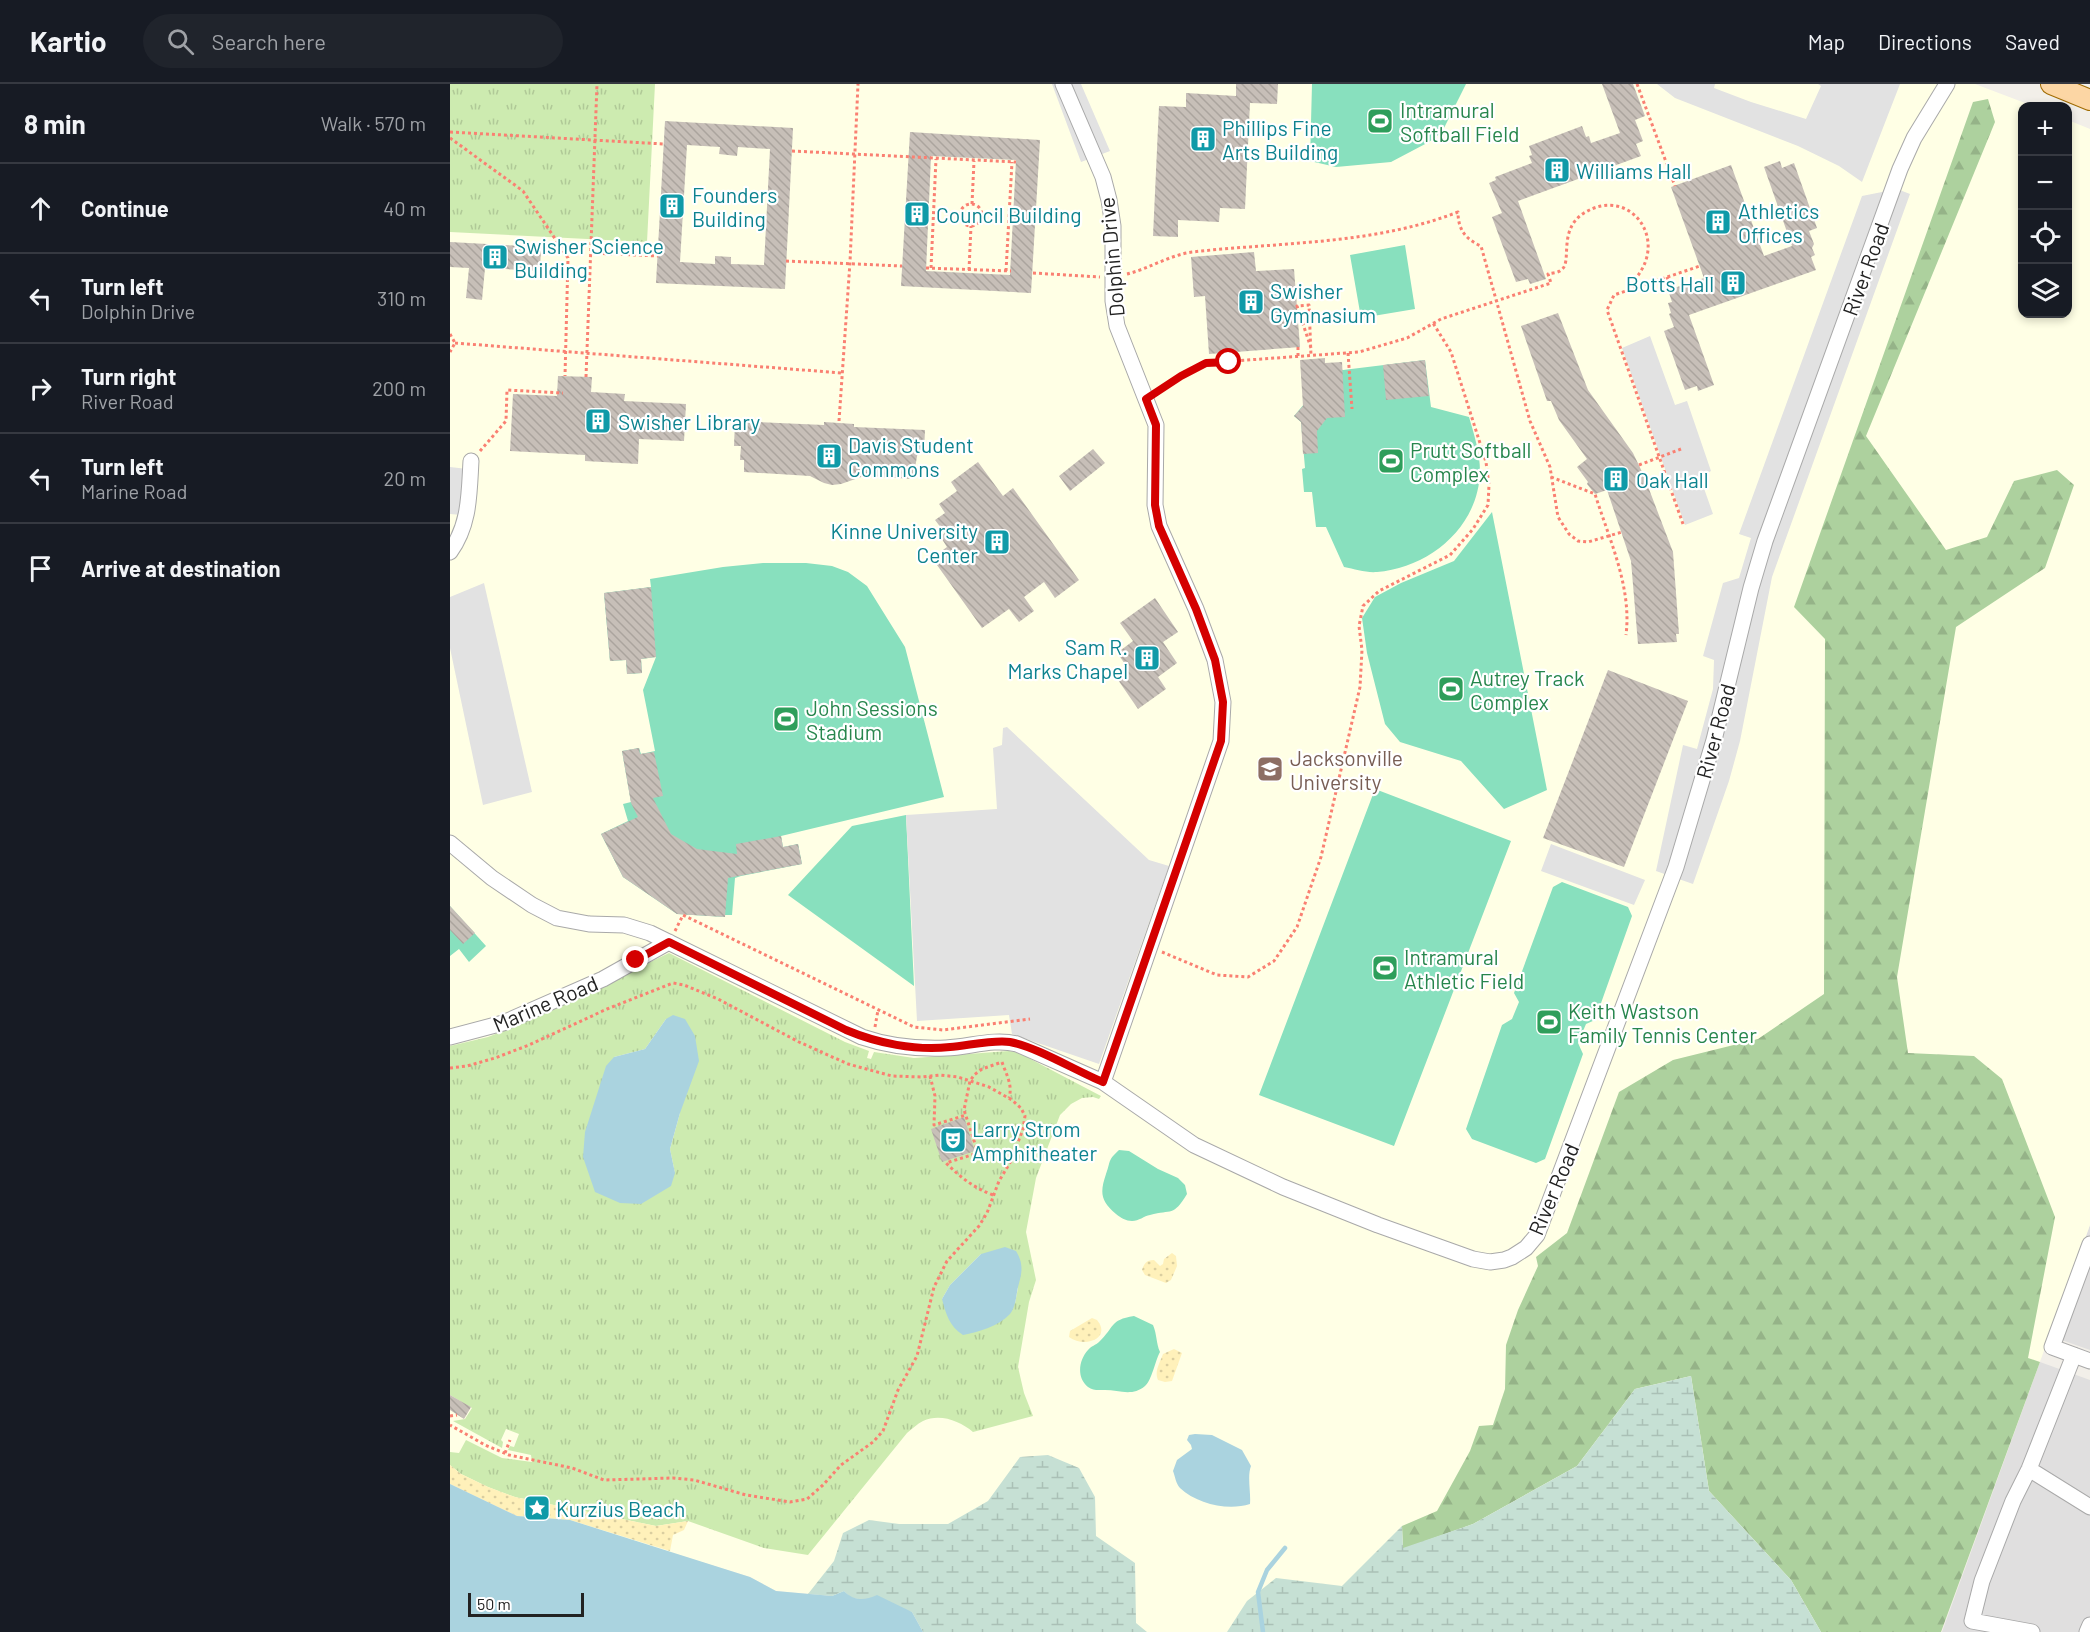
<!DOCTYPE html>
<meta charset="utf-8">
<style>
:root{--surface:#171b24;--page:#20242c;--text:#f1f3f6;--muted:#9ea1a6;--line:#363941}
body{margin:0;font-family:Barlow,sans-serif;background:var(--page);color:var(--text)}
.controls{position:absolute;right:18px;top:18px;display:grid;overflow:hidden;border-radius:12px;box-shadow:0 3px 9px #0003}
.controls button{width:54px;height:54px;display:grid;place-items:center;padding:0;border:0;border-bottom:2px solid var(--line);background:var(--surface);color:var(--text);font:30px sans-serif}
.scale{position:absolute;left:18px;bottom:15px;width:116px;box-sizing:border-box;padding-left:6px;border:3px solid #222;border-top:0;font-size:16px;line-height:21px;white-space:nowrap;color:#222;-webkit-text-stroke:4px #fff;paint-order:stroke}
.stop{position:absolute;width:18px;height:18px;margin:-14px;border:4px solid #d40000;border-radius:50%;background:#fff}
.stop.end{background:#d40000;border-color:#fff;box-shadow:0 2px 6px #0008}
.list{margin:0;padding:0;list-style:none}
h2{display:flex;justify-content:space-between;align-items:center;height:78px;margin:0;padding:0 24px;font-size:26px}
h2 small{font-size:20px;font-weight:400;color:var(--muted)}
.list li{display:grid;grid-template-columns:39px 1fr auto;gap:18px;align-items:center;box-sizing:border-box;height:90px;padding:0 24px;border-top:2px solid var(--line)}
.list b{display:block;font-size:22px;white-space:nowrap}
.list p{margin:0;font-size:20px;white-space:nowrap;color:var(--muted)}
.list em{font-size:20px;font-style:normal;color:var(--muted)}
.icon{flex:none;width:33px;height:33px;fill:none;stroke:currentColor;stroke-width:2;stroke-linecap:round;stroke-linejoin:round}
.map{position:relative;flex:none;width:1640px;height:1548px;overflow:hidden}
header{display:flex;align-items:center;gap:36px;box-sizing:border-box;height:84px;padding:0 30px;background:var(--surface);border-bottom:2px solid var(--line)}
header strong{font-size:28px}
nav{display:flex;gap:33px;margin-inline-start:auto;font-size:21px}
.search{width:420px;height:54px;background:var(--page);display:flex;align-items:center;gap:15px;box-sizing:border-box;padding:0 21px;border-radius:33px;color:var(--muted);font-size:22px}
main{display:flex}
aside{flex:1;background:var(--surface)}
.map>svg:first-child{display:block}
</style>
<header>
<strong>Kartio</strong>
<div class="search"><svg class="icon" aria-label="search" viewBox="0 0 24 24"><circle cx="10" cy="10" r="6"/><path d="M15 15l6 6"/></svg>Search here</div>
<nav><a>Map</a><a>Directions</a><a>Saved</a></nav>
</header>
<main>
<aside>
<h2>8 min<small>Walk · 570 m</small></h2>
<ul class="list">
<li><svg class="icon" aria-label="ahead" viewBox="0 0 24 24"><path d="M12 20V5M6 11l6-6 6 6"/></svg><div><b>Continue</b></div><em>40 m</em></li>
<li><svg class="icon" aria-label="left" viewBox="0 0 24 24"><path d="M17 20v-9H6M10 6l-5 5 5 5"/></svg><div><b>Turn left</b><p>Dolphin Drive</p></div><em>310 m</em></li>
<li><svg class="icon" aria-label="right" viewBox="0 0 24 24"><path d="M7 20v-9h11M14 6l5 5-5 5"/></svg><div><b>Turn right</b><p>River Road</p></div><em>200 m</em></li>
<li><svg class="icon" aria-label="left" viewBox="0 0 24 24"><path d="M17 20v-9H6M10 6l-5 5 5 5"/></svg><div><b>Turn left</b><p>Marine Road</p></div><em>20 m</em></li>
<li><svg class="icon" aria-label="arrive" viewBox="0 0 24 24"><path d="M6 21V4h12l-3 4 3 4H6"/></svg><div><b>Arrive at destination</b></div></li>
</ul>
</aside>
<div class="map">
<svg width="1640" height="1548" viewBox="0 0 1640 1548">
<defs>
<pattern id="grass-tufts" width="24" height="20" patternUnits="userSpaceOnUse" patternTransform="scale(1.5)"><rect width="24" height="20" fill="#cdebb0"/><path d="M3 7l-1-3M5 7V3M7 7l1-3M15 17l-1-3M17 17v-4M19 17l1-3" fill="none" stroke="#b0c997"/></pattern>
<pattern id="forest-firs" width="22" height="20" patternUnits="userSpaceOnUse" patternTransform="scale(1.5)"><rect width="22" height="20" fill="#add19e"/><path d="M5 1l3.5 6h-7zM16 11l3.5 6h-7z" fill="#95b388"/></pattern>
<pattern id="wetland-marsh" width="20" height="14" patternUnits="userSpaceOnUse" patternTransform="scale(1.5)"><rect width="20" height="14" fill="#c6e0d4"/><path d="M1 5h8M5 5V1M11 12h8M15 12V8" fill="none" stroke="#aac0b6"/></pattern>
<pattern id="sand-dots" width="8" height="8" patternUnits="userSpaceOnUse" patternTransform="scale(1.5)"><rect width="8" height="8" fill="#fff1ba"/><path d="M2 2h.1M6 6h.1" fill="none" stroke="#dacea0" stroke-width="1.8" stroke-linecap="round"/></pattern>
<pattern id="building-back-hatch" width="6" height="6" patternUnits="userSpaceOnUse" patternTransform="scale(1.5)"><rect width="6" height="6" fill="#c7bfb8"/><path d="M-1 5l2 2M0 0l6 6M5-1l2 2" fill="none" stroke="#aba49e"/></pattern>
</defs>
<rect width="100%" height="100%" fill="#f2efe9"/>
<path fill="#e0dfdf" d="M 1640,1141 L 1640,1266 L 1600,1252 Z
M 1590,1278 L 1640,1296 L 1640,1548 L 1492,1548 Z"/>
<path fill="#ffffe5" d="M 0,0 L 1525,0 L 1583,22 L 1572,22 L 1572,230 L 1618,230 L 1618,36 L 1640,45 L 1640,1141 L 1491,1548 L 473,1548 L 462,1528 L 382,1512 L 326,1507 L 300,1493 L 0,1400 Z"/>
<path fill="url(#grass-tufts)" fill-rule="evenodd" d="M 0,0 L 205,0 L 197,158 L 0,148 Z
M 219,869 L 395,958 L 419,967 L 417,974 L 421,975 L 424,968 L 464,974 L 559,967 L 569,969 L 651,1012 L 649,1015 L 643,1013 L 632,1014 L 621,1020 L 610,1031 L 586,1094 L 576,1148 L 586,1196 L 579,1218 L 568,1283 L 574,1309 L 583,1332 L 523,1348 C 510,1337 490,1329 473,1337 C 467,1340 462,1345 457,1349 L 358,1471 L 314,1464 L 238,1437 L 206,1442 L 65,1413 L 38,1403 L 11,1390 L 0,1381 L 0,1368 L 9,1369 L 16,1356 L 52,1374 L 82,1378 L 81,1371 L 58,1366 L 60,1362 L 64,1363 L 69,1350 L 56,1345 L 51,1356 L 53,1358 L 52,1364 L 3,1337 L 15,1335 L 22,1324 L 0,1311 L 0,962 L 38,953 L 73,939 ZM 216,935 L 230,1029 L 220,1065 L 225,1089 L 164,973 L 195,965 ZM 531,1170 L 568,1204 L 565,1219 L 492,1215 L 500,1201 Z"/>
<path fill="url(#forest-firs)" d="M 1538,15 L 1545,38 L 1416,352 L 1496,466 L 1537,453 L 1564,397 L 1607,386 L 1624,401 L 1595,484 L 1506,543 L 1447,893 L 1458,969 L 1524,972 L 1552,995 L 1605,1133 L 1578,1274 L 1590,1278 L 1491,1548 L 1371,1548 L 1341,1496 L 1259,1407 L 1241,1292 L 1185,1305 L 1127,1382 L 1023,1440 L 953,1465 L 952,1442 L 987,1427 L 1020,1367 L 1029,1342 L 1043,1341 L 1055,1305 L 1056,1261 L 1068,1226 L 1088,1182 L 1086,1173 L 1117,1149 L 1169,1008 L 1223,976 L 1308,955 L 1374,910 L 1375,555 L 1344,523 L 1523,18 Z"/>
<path fill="url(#wetland-marsh)" d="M 1241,1292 L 1259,1407 L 1341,1496 L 1371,1548 L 777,1548 L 797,1517 L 826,1494 L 892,1502 L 952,1442 L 953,1464 L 1023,1440 L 1127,1382 L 1185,1305 Z
M 598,1371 L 629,1384 L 645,1413 L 646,1452 L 685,1479 L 686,1539 L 697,1548 L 473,1548 L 462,1528 L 416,1516 L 401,1514 L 394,1507 L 382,1512 L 358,1510 L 384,1477 L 393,1449 L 419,1436 L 449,1440 L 498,1440 L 538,1417 L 570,1373 Z"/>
<path fill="url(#sand-dots)" d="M 722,1169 L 726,1172 L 727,1182 L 721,1196 L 716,1199 L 695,1191 L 692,1186 C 694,1180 696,1176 704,1176 L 710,1182 L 713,1180 L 714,1175 Z
M 642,1234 L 647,1236 C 662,1254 635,1265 619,1253 L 620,1247 Z
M 724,1265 L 732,1269 L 722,1297 L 715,1298 L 708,1296 C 704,1287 710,1279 713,1270 Z
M 0,1381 L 11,1390 L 38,1403 L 65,1413 L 206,1442 L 238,1437 L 234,1446 L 223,1451 L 220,1467 L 120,1436 L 67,1432 L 0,1400 Z"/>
<path fill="#88e0be" d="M 862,0 L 1016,0 L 992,48 L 979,58 L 941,78 L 886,83 L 860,77 Z
M 955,161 L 965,225 L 911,234 L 900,171 Z
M 875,274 L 875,279 L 893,286 L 975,276 L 981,323 L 1019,333 C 1024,350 1030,369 1030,387 C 1029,443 979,484 927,488 C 916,489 905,485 894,483 L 876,443 L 866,443 L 862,408 L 854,408 L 852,385 L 855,384 L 851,338 L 844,332 L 855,319 Z
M 1042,428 L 1097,706 L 1054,725 L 1011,677 L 950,658 L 935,640 L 917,569 L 912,534 L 925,513 L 951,499 L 1004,477 Z
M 313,479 L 356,479 L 382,482 L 398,488 L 417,502 L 455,563 L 494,713 L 331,752 L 333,763 L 348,760 L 352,780 L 291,792 L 285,794 L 282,831 L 275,831 L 275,833 L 227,830 L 173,793 L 151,750 L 178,737 L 173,720 L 181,718 L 172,667 L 189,664 L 191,670 L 205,667 L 193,606 L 206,573 L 191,575 L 192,589 L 177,590 L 176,576 L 160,577 L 154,509 L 201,503 L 200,495 L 273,483 Z
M 925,705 L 1061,757 L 944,1062 L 809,1011 Z
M 456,731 L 464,902 L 338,811 L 402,742 Z
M 1112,798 L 1178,823 L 1182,832 L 1145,936 L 1136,940 L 1128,959 L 1133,970 L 1095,1075 L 1086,1079 L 1022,1055 L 1016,1045 L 1052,941 L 1062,935 L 1069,918 L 1064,909 L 1103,803 Z
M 0,822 L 36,862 L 19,878 L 9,865 L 0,872 Z
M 669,1066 L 679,1067 L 708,1085 L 728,1094 L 735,1101 L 737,1110 C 723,1133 722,1125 700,1131 C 694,1132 689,1137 682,1137 C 676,1137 671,1134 666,1130 C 650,1117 650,1108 656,1090 C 661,1077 657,1077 669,1066 Z
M 684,1232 L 703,1241 C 707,1250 706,1259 710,1268 C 705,1277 702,1296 695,1302 C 682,1313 669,1306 655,1306 C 649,1306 643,1307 638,1303 C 626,1293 629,1276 638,1266 C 641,1262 646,1261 649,1258 C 665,1243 659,1236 684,1232 Z"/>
<path fill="#e2e2e2" d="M 602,0 L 631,0 L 660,67 L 631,78 Z
M 1207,0 L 1265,0 L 1264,4 L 1301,18 L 1356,35 L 1371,2 L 1368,0 L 1450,0 L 1412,98 L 1389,82 L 1348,62 L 1225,14 Z
M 1447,105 L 1460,110 L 1322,493 L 1290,657 L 1279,697 L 1243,800 L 1206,787 L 1233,661 L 1247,665 L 1263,605 L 1264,576 L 1253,572 L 1273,499 L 1289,494 L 1301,454 L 1289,450 L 1412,112 Z
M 1200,252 L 1225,321 L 1237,317 L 1261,387 L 1250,393 L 1263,430 L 1235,441 L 1172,264 Z
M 0,383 L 26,386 L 23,432 L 0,430 Z
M 34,499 L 82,708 L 33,721 L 0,564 L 0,513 Z
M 557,643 L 699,776 L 719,782 L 649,980 L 562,950 L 559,931 L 467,937 L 456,731 L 547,725 L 543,664 L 552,661 L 553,644 Z
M 1101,760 L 1195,796 L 1184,821 L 1091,787 Z"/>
<path fill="#aad3df" d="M 223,931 L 235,935 L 245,952 L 249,977 L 230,1029 L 220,1065 L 225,1089 L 221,1102 L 191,1120 L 170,1119 L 145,1108 L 133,1073 L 135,1048 L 156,982 L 164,973 L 195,965 L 216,935 Z
M 555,1163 L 566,1167 C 574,1180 572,1189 568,1203 C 566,1212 566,1222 560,1230 C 549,1242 528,1248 513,1251 C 499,1242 496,1230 492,1215 L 500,1201 L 531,1170 Z
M 745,1350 L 762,1351 L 792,1366 L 801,1382 C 797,1392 801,1408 800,1420 C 778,1427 747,1420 730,1404 C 726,1400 725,1392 723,1387 L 727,1376 L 742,1365 L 741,1361 L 737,1356 L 739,1351 Z
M 0,1400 L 67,1432 L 120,1436 L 300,1493 L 326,1507 L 382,1512 L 394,1507 C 404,1517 414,1517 427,1511 L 462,1528 L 473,1548 L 0,1548 Z"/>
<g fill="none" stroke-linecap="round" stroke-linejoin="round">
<path stroke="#aad3df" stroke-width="4.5" d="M 813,1548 L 808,1508 L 817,1486 L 835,1464"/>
</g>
<path fill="url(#building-back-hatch)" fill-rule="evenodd" d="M 786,0 L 828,0 L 827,20 L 800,19 L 795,125 L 770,124 L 769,138 L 728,136 L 728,153 L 703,152 L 709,22 L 736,23 L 736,9 L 786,12 Z
M 1152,0 L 1183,0 L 1195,32 L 1185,36 L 1193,57 L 1186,60 L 1191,72 L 1068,117 L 1096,195 L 1080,200 L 1078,195 L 1066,198 L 1042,133 L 1052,129 L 1039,99 L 1046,96 L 1045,93 L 1082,79 L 1079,72 L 1082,71 L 1079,62 L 1132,42 L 1136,53 L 1139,52 L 1141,59 L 1170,49 Z
M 215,37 L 343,44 L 335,205 L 206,199 ZM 237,61 L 270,63 L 269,70 L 287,72 L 288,63 L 320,65 L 314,181 L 281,180 L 281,173 L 265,172 L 265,180 L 230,178 Z
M 460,48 L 590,56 L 581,209 L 451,202 ZM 481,72 L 566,76 L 560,191 L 476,187 Z
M 1330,77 L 1332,84 L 1344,79 L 1367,144 L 1359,147 L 1364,160 L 1362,164 L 1365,171 L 1361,173 L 1366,186 L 1239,231 L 1264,301 L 1248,307 L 1247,302 L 1235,306 L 1214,247 L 1224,243 L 1219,230 L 1221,229 L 1218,219 L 1222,218 L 1218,206 L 1254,194 L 1221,103 L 1281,81 L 1314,172 L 1342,162 L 1314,83 Z
M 0,158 L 91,163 L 90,187 L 35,184 L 32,216 L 16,214 L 19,184 L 0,183 Z
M 804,168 L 806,187 L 844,185 L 850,263 L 759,270 L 755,212 L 744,213 L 741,173 Z
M 1108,229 L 1138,306 L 1183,369 L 1194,392 L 1223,468 L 1229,550 L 1226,550 L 1227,558 L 1188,560 L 1181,477 L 1157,406 L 1145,410 L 1137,400 L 1138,398 L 1127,383 L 1137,375 L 1109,336 L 1101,317 L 1097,317 L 1071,242 Z
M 875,274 L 875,279 L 892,278 L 895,333 L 877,334 L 867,347 L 868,369 L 853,370 L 851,338 L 844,332 L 853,322 L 850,276 Z
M 975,276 L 979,312 L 936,316 L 933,281 Z
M 108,292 L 142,293 L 141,308 L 175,310 L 174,317 L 236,320 L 234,357 L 189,355 L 188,380 L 135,377 L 135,371 L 60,367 L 63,310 L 107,312 Z
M 285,337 L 374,341 L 374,338 L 404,340 L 404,343 L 475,346 L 474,368 L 468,367 L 463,395 L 414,392 L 391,400 L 382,401 L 374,399 L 360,392 L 294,388 L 294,376 L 290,376 L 291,362 L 284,362 Z
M 643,365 L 655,379 L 620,407 L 609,392 Z
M 528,378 L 553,412 L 563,404 L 629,496 L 605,514 L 594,498 L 574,513 L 584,527 L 569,538 L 559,525 L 532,544 L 482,474 L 497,463 L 490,452 L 495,449 L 485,436 L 495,429 L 489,420 L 507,407 L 501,398 Z
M 201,503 L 206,573 L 191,575 L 192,589 L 177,590 L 176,576 L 160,577 L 154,509 Z
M 705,514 L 728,548 L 713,558 L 727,579 L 708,593 L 716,605 L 688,625 L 666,593 L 678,584 L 667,569 L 683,557 L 670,539 Z
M 1158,586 L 1238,617 L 1174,783 L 1093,754 Z
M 189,664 L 190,670 L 204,668 L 213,712 L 203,714 L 221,750 L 247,765 L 287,770 L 286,760 L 331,752 L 333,763 L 348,760 L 352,780 L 278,794 L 275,833 L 227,830 L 173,793 L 151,750 L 188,733 L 181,719 L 172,667 Z
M 0,822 L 25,849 L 13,860 L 0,846 Z
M 514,1033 L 525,1067 L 492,1078 L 481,1045 Z
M 0,1311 L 21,1323 L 14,1335 L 0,1326 Z"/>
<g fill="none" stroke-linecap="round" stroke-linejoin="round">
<defs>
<path id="minor" d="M 613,0 L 653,93 L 659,116 L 663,142 L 663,217 L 667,242 L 706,341 L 705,421 L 709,442 L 746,525 L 765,576 L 773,618 L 771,657 L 653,998
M 0,468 C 20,440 19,410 21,377
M 0,759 L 42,794 L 82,821 L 107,834 L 139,840 L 174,841 L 200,849 L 412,953 C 438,962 469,965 496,964 C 520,963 544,954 567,960 L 653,998 L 744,1061 L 833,1103 L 928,1141 L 1023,1175 L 1040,1178 L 1054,1176 L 1062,1173 L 1076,1164 L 1087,1151 L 1226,783 L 1264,656 L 1301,504 L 1315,457 L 1450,85 L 1464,54 L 1497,0
M 0,953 L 53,939 L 153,895 L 219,858
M 1640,1160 L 1602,1263 L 1640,1277
M 1579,1385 L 1640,1423
M 1582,1548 L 1522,1537 L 1532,1497 L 1563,1417 L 1579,1385 L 1624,1271
M 1637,1548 L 1640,1541"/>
<path id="major" d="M 1601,0 L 1640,16"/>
</defs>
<use href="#minor" stroke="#a9a9a9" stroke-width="17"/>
<use href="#major" stroke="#a06b00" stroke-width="22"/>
<path stroke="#fa8072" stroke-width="3" stroke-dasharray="3 3" stroke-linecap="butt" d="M 1187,0 L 1225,102
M 0,48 L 214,60
M 0,54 L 73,107 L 118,174 L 115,292
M 342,67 L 566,78
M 522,120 L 524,77
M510 131a11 11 0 1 1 22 0a11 11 0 1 1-22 0Z
M 141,169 L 208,172
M 336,177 L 452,182
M 476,184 L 561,187
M 481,184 L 486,75
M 519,186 L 521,142
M 556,187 L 562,78
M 583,189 L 650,193
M 677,190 C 698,185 720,171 742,168 C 831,158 923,161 1008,128 C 1008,145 1015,155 1031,162 L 1080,337 L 1100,383 L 1108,433 L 1119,450 L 1128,457 L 1138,458 L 1172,448
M 1217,193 L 1221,205
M 0,250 L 5,259 L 0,268
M 5,259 L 392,289
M 848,263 L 848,273
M 861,264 L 847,222 L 859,221 L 861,272
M 898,269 L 902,325
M 136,293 L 147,0
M 709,307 L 756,279 L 909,268 L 957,254 L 991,235 L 1101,199 L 1098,190 C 1102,189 1108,189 1111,186 C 1123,179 1107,146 1134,129 C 1179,101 1220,155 1185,195 L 1186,204
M 389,337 L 400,178 L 408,0
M 30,367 L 56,337 L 57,306 L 113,309
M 1189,381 L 1231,365
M 1101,393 L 1145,410 C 1159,455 1182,503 1176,551
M 1233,440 L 1157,226 L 1164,211 L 1250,182
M 225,847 L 233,831 L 464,943 L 493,946 L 580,935
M 712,868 L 767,891 L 798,893 L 824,877 L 847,843 L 871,773 L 910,603 L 912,566 L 909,542 L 913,522 L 929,507 L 1000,471 L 1023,445 L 1038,421 L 1039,401 L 1036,378 L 1001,268 L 983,239
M 425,943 L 428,926
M 552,978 C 556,990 563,1001 559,1014
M 0,984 L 17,982 L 45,974 L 79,961 L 157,925 L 223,899 L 234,901 L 268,915 L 349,958 L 398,980 L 442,992 L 472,993 L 490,991 L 508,993 L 539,1003 L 562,1016 L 571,1024 L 575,1032 L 573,1045 L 561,1077 L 549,1097 L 537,1129 L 529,1142 L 497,1177 L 484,1203 L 467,1272 L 448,1306 L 433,1347 L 423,1358 L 391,1381 L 373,1401 L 357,1415 L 340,1418 L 296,1411 L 244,1396 L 223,1394 L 154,1396 L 122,1384 L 59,1371 L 35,1361 L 0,1341
M 480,992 L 485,1012 L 484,1041 L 516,1031
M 543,1111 C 524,1104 510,1093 496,1079 L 528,1069 L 514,1026 L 520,997 L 524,991 L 532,985 L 552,978
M 0,1332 L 7,1331
M 55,1369 L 60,1356"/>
<use href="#minor" stroke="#fff" stroke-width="15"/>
<use href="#major" stroke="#fcd6a4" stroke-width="20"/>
</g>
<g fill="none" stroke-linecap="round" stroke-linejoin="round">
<path stroke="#d40000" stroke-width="8" d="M 186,876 L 219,858 L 396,946 C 427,959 465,967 500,963 C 516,962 545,955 560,958 C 587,963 626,987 653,998 L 771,657 L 773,618 L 765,576 L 746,525 L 709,442 L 705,421 L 706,341 L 696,315 L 731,292 L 756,279 L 779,278"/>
</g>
<defs>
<symbol id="stadium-square" viewBox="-11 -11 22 22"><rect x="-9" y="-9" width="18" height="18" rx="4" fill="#2e9e5b" stroke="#fff"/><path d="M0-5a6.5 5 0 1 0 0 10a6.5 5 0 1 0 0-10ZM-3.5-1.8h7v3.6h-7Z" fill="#fff"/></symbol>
<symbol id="building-square" viewBox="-11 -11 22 22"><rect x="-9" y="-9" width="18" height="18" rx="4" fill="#0f9aa8" stroke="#fff"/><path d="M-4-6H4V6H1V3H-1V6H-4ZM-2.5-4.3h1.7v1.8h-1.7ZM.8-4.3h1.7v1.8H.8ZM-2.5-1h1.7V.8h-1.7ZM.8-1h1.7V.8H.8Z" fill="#fff"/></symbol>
<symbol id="university-square" viewBox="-11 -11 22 22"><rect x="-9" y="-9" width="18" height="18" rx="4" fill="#8d6e63" stroke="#fff"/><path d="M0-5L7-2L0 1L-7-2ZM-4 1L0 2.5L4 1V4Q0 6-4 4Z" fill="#fff"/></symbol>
<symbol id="theatre-square" viewBox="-11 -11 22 22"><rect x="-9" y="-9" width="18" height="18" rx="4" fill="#0f9aa8" stroke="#fff"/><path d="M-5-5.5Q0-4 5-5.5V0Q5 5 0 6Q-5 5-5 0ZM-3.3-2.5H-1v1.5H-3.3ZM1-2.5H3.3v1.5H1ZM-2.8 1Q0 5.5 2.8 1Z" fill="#fff"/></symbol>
<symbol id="sight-square" viewBox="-11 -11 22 22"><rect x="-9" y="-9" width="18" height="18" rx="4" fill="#0f9aa8" stroke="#fff"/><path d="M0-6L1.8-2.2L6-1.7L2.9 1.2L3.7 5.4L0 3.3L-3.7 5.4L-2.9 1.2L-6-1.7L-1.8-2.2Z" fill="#fff"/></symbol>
</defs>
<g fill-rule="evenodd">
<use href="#stadium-square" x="915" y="22" width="30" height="30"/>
<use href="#building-square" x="738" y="40" width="30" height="30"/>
<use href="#building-square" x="1092" y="71" width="30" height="30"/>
<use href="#building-square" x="207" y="107" width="30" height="30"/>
<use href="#building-square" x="452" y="115" width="30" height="30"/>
<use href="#building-square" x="1253" y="123" width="30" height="30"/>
<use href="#building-square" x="30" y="158" width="30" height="30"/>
<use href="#building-square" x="1268" y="184" width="30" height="30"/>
<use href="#building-square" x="786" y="203" width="30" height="30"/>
<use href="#building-square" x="133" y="322" width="30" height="30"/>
<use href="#building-square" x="364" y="357" width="30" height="30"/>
<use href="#stadium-square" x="926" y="362" width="30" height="30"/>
<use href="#building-square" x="1151" y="380" width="30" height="30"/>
<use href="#building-square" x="532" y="443" width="30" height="30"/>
<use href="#building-square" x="682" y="559" width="30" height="30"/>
<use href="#stadium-square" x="986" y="590" width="30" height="30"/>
<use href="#stadium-square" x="321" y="620" width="30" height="30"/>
<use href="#university-square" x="805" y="670" width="30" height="30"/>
<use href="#stadium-square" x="920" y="869" width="30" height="30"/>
<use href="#stadium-square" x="1084" y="923" width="30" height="30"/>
<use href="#theatre-square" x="488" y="1041" width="30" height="30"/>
<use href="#sight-square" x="72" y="1409" width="30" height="30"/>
</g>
<g text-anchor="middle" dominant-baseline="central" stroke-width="4.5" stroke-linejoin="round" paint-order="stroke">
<g font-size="21" fill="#27864d" stroke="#fff" text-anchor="start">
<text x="950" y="25">Intramural<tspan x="950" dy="24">Softball Field</tspan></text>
<text x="960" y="365">Prutt Softball<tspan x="960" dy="24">Complex</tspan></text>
<text x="1020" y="593">Autrey Track<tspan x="1020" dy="24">Complex</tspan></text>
<text x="356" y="623">John Sessions<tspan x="356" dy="24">Stadium</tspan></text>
<text x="954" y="872">Intramural<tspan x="954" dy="24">Athletic Field</tspan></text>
<text x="1118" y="926">Keith Wastson<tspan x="1118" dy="24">Family Tennis Center</tspan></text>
</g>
<g font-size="21" fill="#0d838f" stroke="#fff" text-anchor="start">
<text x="772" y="43">Phillips Fine<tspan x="772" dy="24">Arts Building</tspan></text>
<text x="1126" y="86">Williams Hall</text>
<text x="242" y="110">Founders<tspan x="242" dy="24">Building</tspan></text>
<text x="1288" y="126">Athletics<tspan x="1288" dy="24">Offices</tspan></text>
<text x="486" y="130">Council Building</text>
<text x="64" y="161">Swisher Science<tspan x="64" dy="24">Building</tspan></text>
<text x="1264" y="199" text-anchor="end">Botts Hall</text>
<text x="820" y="206">Swisher<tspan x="820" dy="24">Gymnasium</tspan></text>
<text x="168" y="337">Swisher Library</text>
<text x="398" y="360">Davis Student<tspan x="398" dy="24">Commons</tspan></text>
<text x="1186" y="395">Oak Hall</text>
<text x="528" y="446" text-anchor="end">Kinne University<tspan x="528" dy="24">Center</tspan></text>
<text x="678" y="562" text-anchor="end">Sam R.<tspan x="678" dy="24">Marks Chapel</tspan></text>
<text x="522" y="1044">Larry Strom<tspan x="522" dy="24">Amphitheater</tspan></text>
<text x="106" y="1424">Kurzius Beach</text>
</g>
<g font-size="21" fill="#222" stroke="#fff">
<text transform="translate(661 173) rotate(-95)">Dolphin Drive</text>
<text transform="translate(1415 185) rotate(-70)">River Road</text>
<text transform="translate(1265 647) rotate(-75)">River Road</text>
<text transform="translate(95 919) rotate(-23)">Marine Road</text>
<text transform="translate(1103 1105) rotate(-67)">River Road</text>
</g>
<g font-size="21" fill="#785e54" stroke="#fff" text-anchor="start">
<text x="840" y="673">Jacksonville<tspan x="840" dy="24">University</tspan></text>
</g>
</g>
</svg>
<div class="controls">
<button>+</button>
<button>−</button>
<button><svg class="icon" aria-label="locate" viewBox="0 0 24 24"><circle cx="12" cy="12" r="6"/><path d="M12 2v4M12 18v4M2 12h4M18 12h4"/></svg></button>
<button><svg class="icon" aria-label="layers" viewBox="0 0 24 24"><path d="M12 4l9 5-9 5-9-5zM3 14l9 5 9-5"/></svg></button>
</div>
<div class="scale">50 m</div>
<div class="stop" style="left:779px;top:278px"></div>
<div class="stop end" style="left:186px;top:876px"></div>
</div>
</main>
